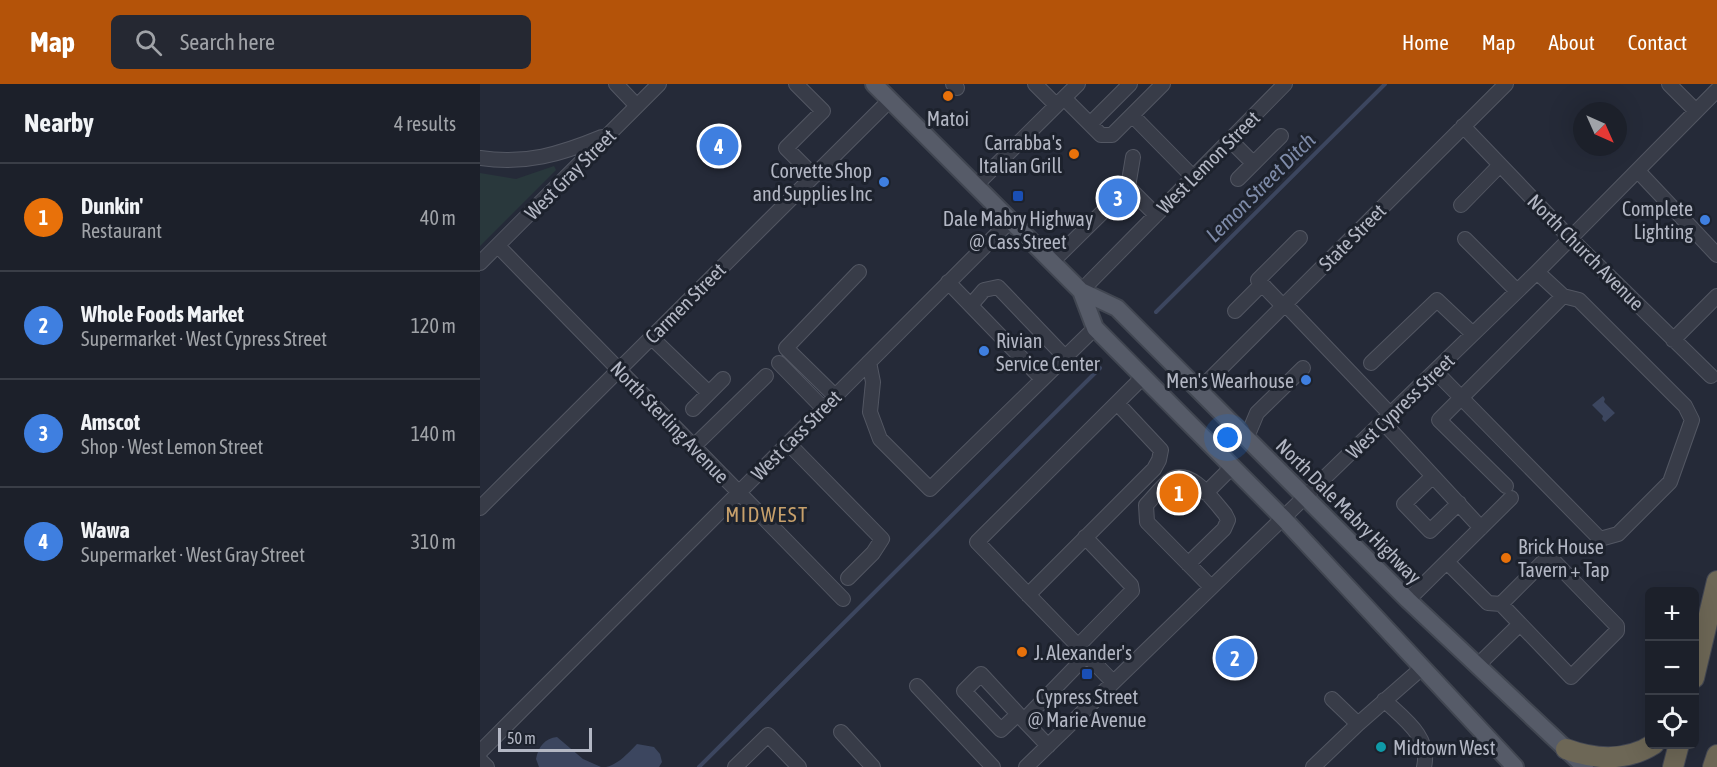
<!DOCTYPE html>
<meta charset="utf-8">
<style>
:root{--surface:#1c202a;--page:#252832;--text:#f1f3f6;--muted:#a0a3a8;--line:#3a3e47;--accent:#b45309}
body{margin:0;font-family:"Asap Condensed",sans-serif;background:var(--page);color:var(--text)}
.controls{position:absolute;right:18px;bottom:18px;display:grid;overflow:hidden;border-radius:9px;box-shadow:0 6px 24px #0002}
.controls button{width:54px;height:54px;display:grid;place-items:center;padding:0;border:0;border-bottom:2px solid var(--line);background:var(--surface);color:var(--text);font:30px sans-serif}
.compass{position:absolute;left:1093px;top:18px;width:54px;height:54px;border-radius:50%;background:var(--surface);box-shadow:0 6px 24px #0002;rotate:135deg}
.scale{position:absolute;left:18px;bottom:15px;width:94px;box-sizing:border-box;padding-left:6px;border:3px solid #b3b7c4;border-top:0;font-size:16px;line-height:21px;white-space:nowrap;color:#b3b7c4;-webkit-text-stroke:4px #1d222d;paint-order:stroke}
.you{position:absolute;left:748px;top:354px;width:21px;height:21px;margin:-15px;border:4px solid #fff;border-radius:50%;background:#1a73e8;box-shadow:0 0 0 9px #1a73e833}
.badge{display:grid;place-items:center;width:39px;height:39px;border-radius:50%;background:var(--accent);color:#fff;font-size:20px;font-weight:700}
.pin{position:absolute;translate:-50% -50%;border:3px solid #fff;box-shadow:0 2px 6px #0006}
.list{margin:0;padding:0;list-style:none}
h2{display:flex;justify-content:space-between;align-items:center;height:78px;margin:0;padding:0 24px;font-size:26px}
h2 small{font-size:20px;font-weight:400;color:var(--muted)}
.list li{display:grid;grid-template-columns:39px 1fr auto;gap:18px;align-items:center;box-sizing:border-box;height:108px;padding:0 24px;border-top:2px solid var(--line)}
.list b{display:block;font-size:22px;white-space:nowrap}
.list p{margin:0;font-size:20px;white-space:nowrap;color:var(--muted)}
.list em{font-size:20px;font-style:normal;color:var(--muted)}
.icon{flex:none;width:33px;height:33px;fill:none;stroke:currentColor;stroke-width:2;stroke-linecap:round;stroke-linejoin:round}
.map{position:relative;flex:none;width:1237px;height:683px;overflow:hidden}
header{display:flex;align-items:center;gap:36px;box-sizing:border-box;height:84px;padding:0 30px;background:var(--accent);color:#fff}
header strong{font-size:28px}
nav{display:flex;gap:33px;margin-inline-start:auto;font-size:21px}
.search{width:420px;height:54px;background:var(--page);display:flex;align-items:center;gap:15px;box-sizing:border-box;padding:0 21px;border-radius:9px;color:var(--muted);font-size:22px}
main{display:flex}
aside{flex:1;background:var(--surface)}
.map>svg:first-child{display:block}
</style>
<header>
<strong>Map</strong>
<div class="search"><svg class="icon" aria-label="search" viewBox="0 0 24 24"><circle cx="10" cy="10" r="6"/><path d="M15 15l6 6"/></svg>Search here</div>
<nav><a>Home</a><a>Map</a><a>About</a><a>Contact</a></nav>
</header>
<main>
<aside>
<h2>Nearby<small>4 results</small></h2>
<ul class="list">
<li><span class="badge" style="background:#e8710a">1</span><div><b>Dunkin'</b><p>Restaurant</p></div><em>40 m</em></li>
<li><span class="badge" style="background:#3f7fe0">2</span><div><b>Whole Foods Market</b><p>Supermarket · West Cypress Street</p></div><em>120 m</em></li>
<li><span class="badge" style="background:#3f7fe0">3</span><div><b>Amscot</b><p>Shop · West Lemon Street</p></div><em>140 m</em></li>
<li><span class="badge" style="background:#3f7fe0">4</span><div><b>Wawa</b><p>Supermarket · West Gray Street</p></div><em>310 m</em></li>
</ul>
</aside>
<div class="map">
<svg width="1237" height="683" viewBox="0 0 1237 683">
<rect width="100%" height="100%" fill="#252a38"/>
<path fill="#29383c" d="M 74,82 L 76,86 L 0,162 L 0,89 L 36,95 Z"/>
<path fill="#3c465f" d="M 1123,312 L 1125,315 L 1124,318 L 1135,329 L 1125,338 L 1122,335 L 1123,332 L 1112,321 Z
M 77,653 L 103,675 L 121,683 L 59,683 L 56,675 C 58,663 65,654 77,653 Z
M 157,660 L 174,663 L 180,670 L 182,678 L 179,683 L 126,683 C 139,680 148,669 157,660 Z"/>
<g fill="none" stroke-linecap="round" stroke-linejoin="round">
<path stroke="#3c465f" stroke-width="4" d="M 676,228 L 905,0
M 219,683 L 620,284"/>
<defs>
<path id="minor" d="M 136,0 L 157,22
M 316,0 L 343,27 L 306,64 L 334,92
M 473,0 L 477,4
M 555,0 L 576,21
M 1189,0 L 1216,27
M 584,14 L 621,51 L 632,51 L 683,0
M 652,31 L 713,93
M 610,40 L 650,0
M 983,42 L 1091,155 L 1231,292
M 750,56 L 773,79
M 0,74 C 45,81 81,70 122,53
M 1158,87 L 1237,171
M 758,95 L 801,52
M 496,101 L 598,0
M 648,103 L 676,131
M 981,121 L 1020,81
M 985,155 L 1037,207
M 18,162 L 363,515
M 572,178 L 648,103 L 653,73
M 0,179 L 179,0
M 468,198 L 562,295
M 601,207 L 805,0
M 805,220 L 911,331
M 491,221 L 504,206 L 518,203 L 585,273
M 803,222 L 778,196 L 820,154
M 755,227 L 782,200
M 171,253 L 229,309
M 1193,256 L 1237,212
M 389,278 L 393,298 L 390,328 L 400,355 L 450,405 L 615,244
M 299,279 L 343,324
M 891,279 L 957,216 L 993,250
M 955,287 L 1120,455 L 1138,450 L 1190,398 L 1212,336 L 1205,322 L 1099,216 L 1083,212 L 1057,188
M 719,306 L 1026,0
M 355,312 L 306,264 L 379,188
M 213,325 L 243,295
M 903,338 L 1001,444
M 767,353 L 777,329 L 823,284
M 308,359 L 402,455 L 393,469 L 368,494
M 214,362 L 286,292
M 953,392 L 924,420 L 950,447 L 979,419
M 1026,402 L 959,336 L 1083,212
M 726,409 L 752,383
M 0,424 L 410,16
M 967,478 L 1008,519 L 1021,520 L 1069,472 L 1137,542 L 1137,547 L 1091,593 L 1021,520
M 708,480 L 744,445 L 748,436 L 745,430 C 733,416 710,382 689,397 C 681,403 674,413 666,421 L 667,438 L 731,503
M 548,511 L 674,385 L 679,376 L 681,366 L 637,319
M 928,516 L 1031,414
M 598,562 L 652,507 L 651,501 L 605,453
M 998,581 L 1040,540
M 633,598 L 497,458 L 663,293
M 437,602 L 513,683
M 852,615 L 878,640
M 904,616 C 924,635 951,653 944,683
M 538,630 L 521,646 L 484,607 L 501,590 L 538,630 C 548,641 558,651 568,662
M 544,636 L 607,571
M 361,648 L 393,683
M 0,668 L 531,136
M 0,676 L 7,683
M 255,683 L 288,651 L 319,683
M 546,683 L 1057,188 L 1237,6
M 833,683 L 878,640 L 943,583"/>
<path id="major" d="M 394,0 L 601,207 L 637,224 L 928,516 L 1105,683
M 601,207 L 615,244 L 804,435 L 1035,683"/>
<path id="highway" d="M 1214,594 L 1237,497
M 1086,665 C 1116,676 1146,678 1174,660
M 1193,683 L 1199,660
M 1233,683 L 1237,671"/>
</defs>
<use href="#minor" stroke="#535763" stroke-width="16"/>
<use href="#major" stroke="#414651" stroke-width="20"/>
<use href="#highway" stroke="#434753" stroke-width="22"/>
<use href="#minor" stroke="#383c48" stroke-width="14"/>
<use href="#major" stroke="#565b68" stroke-width="16"/>
<use href="#highway" stroke="#6d6756" stroke-width="20"/>
</g>
<g fill="#e8710a" stroke="#1d222d" stroke-width="2">
<circle cx="468" cy="12" r="6"/>
<circle cx="594" cy="70" r="6"/>
<circle cx="1026" cy="474" r="6"/>
<circle cx="542" cy="568" r="6"/>
</g>
<g fill="#3f7fe0" stroke="#1d222d" stroke-width="2">
<circle cx="404" cy="98" r="6"/>
<circle cx="1225" cy="136" r="6"/>
<circle cx="504" cy="267" r="6"/>
<circle cx="826" cy="296" r="6"/>
</g>
<g fill="#1a4fb4" stroke="#1d222d" stroke-width="2">
<rect x="532" y="106" width="12" height="12" rx="3"/>
<rect x="601" y="584" width="12" height="12" rx="3"/>
</g>
<circle fill="#0f9aa8" stroke="#1d222d" stroke-width="2" cx="901" cy="663" r="6"/>
<g text-anchor="middle" dominant-baseline="central" stroke-width="6" stroke-linejoin="round" paint-order="stroke">
<g font-size="20" fill="#b3b7c4" stroke="#1d222d" text-anchor="end">
<text x="468" y="34" text-anchor="middle">Matoi</text>
<text x="582" y="58">Carrabba's<tspan x="582" dy="23">Italian Grill</tspan></text>
<text x="392" y="86">Corvette Shop<tspan x="392" dy="23">and Supplies Inc</tspan></text>
<text x="1213" y="124">Complete<tspan x="1213" dy="23">Lighting</tspan></text>
<text x="538" y="134" text-anchor="middle">Dale Mabry Highway<tspan x="538" dy="23">@ Cass Street</tspan></text>
<text x="516" y="256" text-anchor="start">Rivian<tspan x="516" dy="23">Service Center</tspan></text>
<text x="814" y="296">Men's Wearhouse</text>
<text x="1038" y="462" text-anchor="start">Brick House<tspan x="1038" dy="23">Tavern + Tap</tspan></text>
<text x="554" y="568" text-anchor="start">J. Alexander's</text>
<text x="607" y="612" text-anchor="middle">Cypress Street<tspan x="607" dy="23">@ Marie Avenue</tspan></text>
<text x="913" y="663" text-anchor="start">Midtown West</text>
</g>
<g font-size="20" fill="#b3b7c4" stroke="#1d222d">
<text transform="translate(728 78) rotate(-45)">West Lemon Street</text>
<text transform="translate(90 90) rotate(-45)">West Gray Street</text>
<text transform="translate(872 153) rotate(-45)">State Street</text>
<text transform="translate(1106 168) rotate(45)">North Church Avenue</text>
<text transform="translate(205 219) rotate(-45)">Carmen Street</text>
<text transform="translate(920 322) rotate(-44)">West Cypress Street</text>
<text transform="translate(190 338) rotate(46)">North Sterling Avenue</text>
<text transform="translate(316 351) rotate(-45)">West Cass Street</text>
<text transform="translate(869 427) rotate(45)">North Dale Mabry Highway</text>
</g>
<g font-size="21" font-style="italic" fill="#7e8ba9" stroke="#1d222d">
<text transform="translate(780 103) rotate(-45)">Lemon Street Ditch</text>
</g>
<g font-size="21" letter-spacing="1.5" fill="#c7a06b" stroke="#1d222d">
<text x="287" y="430">MIDWEST</text>
</g>
</g>
</svg>
<div class="controls">
<button>+</button>
<button>−</button>
<button><svg class="icon" aria-label="locate" viewBox="0 0 24 24"><circle cx="12" cy="12" r="6"/><path d="M12 2v4M12 18v4M2 12h4M18 12h4"/></svg></button>
</div>
<svg class="compass" viewBox="-18 -18 36 36"><path d="M0-13l5 13h-10z" fill="#e53935"/><path d="M0 13l5-13h-10z" fill="#a0a3a8"/></svg>
<div class="scale">50 m</div>
<div class="you"></div>
<div class="pin badge" style="left:699px;top:409px;background:#e8710a">1</div>
<div class="pin badge" style="left:755px;top:574px;background:#3f7fe0">2</div>
<div class="pin badge" style="left:638px;top:114px;background:#3f7fe0">3</div>
<div class="pin badge" style="left:239px;top:62px;background:#3f7fe0">4</div>
</div>
</main>
